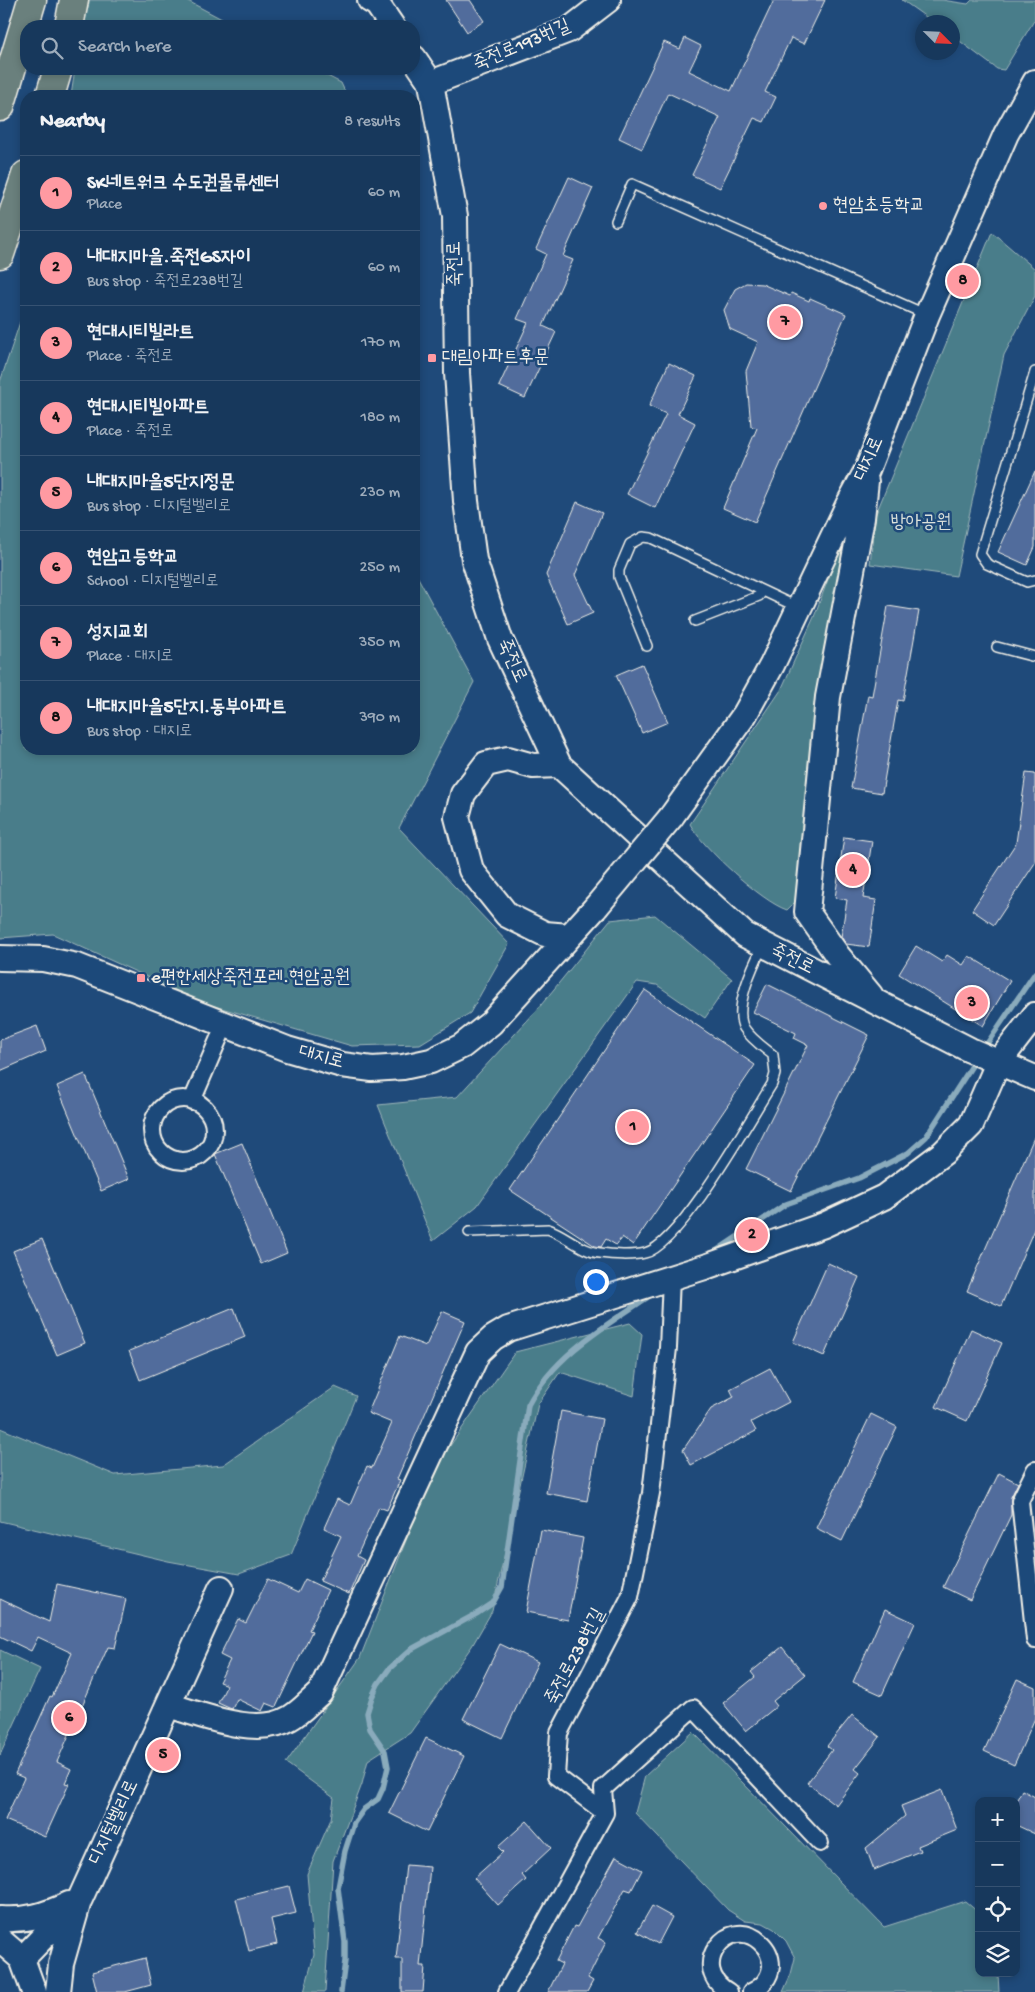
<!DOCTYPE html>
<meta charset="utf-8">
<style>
:root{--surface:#17385c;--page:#244365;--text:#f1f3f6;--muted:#9eacbb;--line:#365272;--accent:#ff9aa2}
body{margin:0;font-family:"Gochi Hand","Poor Story",sans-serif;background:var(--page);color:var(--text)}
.controls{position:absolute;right:15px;bottom:15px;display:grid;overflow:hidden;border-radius:10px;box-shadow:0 2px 8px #0003}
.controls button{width:45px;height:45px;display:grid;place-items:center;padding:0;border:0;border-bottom:1px solid var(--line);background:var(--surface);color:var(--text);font:25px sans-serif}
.compass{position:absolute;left:915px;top:15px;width:45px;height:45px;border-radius:50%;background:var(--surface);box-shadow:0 2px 8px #0003;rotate:114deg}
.you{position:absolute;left:595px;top:1281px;width:18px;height:18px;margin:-12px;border:4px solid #fff;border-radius:50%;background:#1a73e8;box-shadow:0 0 0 8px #1a73e833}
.badge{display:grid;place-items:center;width:32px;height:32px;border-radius:50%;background:var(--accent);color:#111;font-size:16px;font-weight:700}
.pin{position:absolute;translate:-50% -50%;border:2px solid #fff;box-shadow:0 1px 5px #0006}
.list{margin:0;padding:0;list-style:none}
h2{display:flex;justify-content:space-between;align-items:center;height:65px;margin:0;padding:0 20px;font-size:21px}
h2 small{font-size:16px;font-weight:400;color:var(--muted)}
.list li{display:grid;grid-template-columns:32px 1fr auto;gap:15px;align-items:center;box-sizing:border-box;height:75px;padding:0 20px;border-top:1px solid var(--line)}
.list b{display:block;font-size:19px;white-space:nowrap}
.list p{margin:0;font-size:16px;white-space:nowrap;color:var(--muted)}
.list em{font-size:16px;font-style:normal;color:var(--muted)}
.icon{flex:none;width:28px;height:28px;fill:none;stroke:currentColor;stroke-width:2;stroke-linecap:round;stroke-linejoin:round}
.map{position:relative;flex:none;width:1035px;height:1992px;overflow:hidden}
.search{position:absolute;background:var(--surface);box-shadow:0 2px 8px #0003;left:20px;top:20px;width:400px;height:55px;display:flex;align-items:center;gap:12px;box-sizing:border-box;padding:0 18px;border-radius:20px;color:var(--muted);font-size:19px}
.panel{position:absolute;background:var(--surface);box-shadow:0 2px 8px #0003;left:20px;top:90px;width:400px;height:665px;border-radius:20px}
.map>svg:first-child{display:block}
</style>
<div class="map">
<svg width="1035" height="1992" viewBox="0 0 1035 1992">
<rect width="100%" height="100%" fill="#1f4a7a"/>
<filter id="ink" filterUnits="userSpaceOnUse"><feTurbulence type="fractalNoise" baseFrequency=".02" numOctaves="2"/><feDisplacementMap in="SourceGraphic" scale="10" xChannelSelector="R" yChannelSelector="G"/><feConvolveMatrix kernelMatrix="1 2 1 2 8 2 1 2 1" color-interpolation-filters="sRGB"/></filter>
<g filter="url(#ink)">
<path fill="#4a7d8a" stroke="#9fb7b9" d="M 82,0 L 186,0 L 235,26 L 79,26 Z
M 902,0 L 942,0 L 968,4 L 972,0 L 1035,0 L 1035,19 L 1004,70 L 997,69 L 953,36 L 952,22 L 933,22 Z
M 75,69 L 314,69 L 341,83 L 347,96 L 71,96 Z
M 992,232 L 1035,269 L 1035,296 L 1004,355 L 956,576 L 870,564 L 875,516 Z
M 26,304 L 26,749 L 414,749 L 414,570 L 474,682 L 399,828 L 509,944 L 470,1013 L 420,1044 L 352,1046 L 204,1003 L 53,934 L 0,938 L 0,382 Z
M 846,537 L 834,625 L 812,731 L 796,901 L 787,910 C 762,902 702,847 690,824 L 781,690 L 814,617 L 843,539 Z
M 655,915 L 732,979 L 705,1018 L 657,985 L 637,982 L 477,1206 L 433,1241 L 378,1105 L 457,1097 L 537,1010 L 610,920 Z
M 630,1323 L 642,1334 L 634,1396 L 560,1372 L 538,1404 L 492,1611 L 472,1646 L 410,1733 L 368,1760 L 362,1784 L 333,1861 L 325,1992 L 304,1992 L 314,1955 L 307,1874 L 331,1819 L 334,1798 L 286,1763 L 360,1658 L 434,1469 L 515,1352 Z
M 335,1387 L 356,1396 L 291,1555 L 239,1574 L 168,1561 L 0,1521 L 0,1428 L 115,1475 L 223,1465 Z
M 0,1650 L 40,1669 L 0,1755 Z
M 693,1732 L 884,1927 L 965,1901 L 979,1913 L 979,1973 L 998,1973 L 999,1992 L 783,1992 L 791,1974 L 795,1958 L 786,1941 L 774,1929 L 763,1923 L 745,1921 L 728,1910 L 635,1813 L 645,1776 Z"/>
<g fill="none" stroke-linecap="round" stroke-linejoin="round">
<path stroke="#8aabbc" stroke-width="5.5" d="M 982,1051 L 1035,973
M 713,1253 L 786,1204 L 859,1178 L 908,1153 L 926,1137 L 977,1058
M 341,1992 L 345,1961 L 345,1942 L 338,1888 L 345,1851 L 354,1823 L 364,1809 L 378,1799 L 383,1788 L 388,1767 L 385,1751 L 370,1729 L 367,1713 L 372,1697 L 378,1684 L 389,1669 L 410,1650 L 478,1613 L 493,1603 L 502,1587 L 528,1405 C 555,1354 607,1325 654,1293"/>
</g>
<path fill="#516c9c" stroke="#f4f1e8" d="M 446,0 L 470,0 L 484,21 L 467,32 Z
M 774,0 L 825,0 L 804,44 L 791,38 L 765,92 L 776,97 L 764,122 L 754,118 L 720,188 L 692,175 L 720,117 L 668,93 L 642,149 L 619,138 L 664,42 L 680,49 L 685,38 L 701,46 L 689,71 L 731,91 Z
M 569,177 L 593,188 L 563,256 L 573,260 L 543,326 L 556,332 L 525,398 L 499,386 L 528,323 L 517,319 L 546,254 L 536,249 Z
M 746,283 L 762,284 L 790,296 L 791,293 L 809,301 L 810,298 L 846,314 L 755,522 L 723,508 L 757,428 L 751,426 L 746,371 L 758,342 L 730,329 L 724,310 L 735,289 Z
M 669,363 L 696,376 L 678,414 L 695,423 L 655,508 L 627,494 L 666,414 L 649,406 Z
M 1035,471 L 1035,547 L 1027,565 L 998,552 Z
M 577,502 L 602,513 L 575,575 L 593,613 L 568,624 L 546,575 Z
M 888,606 L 919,611 L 903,701 L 898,700 L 882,793 L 851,788 L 868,695 L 872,696 Z
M 642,664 L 668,722 L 642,733 L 616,675 Z
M 1026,773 L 1035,774 L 1035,863 L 994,925 L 972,910 L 1016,843 Z
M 844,837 L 872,841 L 863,898 L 876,900 L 869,947 L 846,944 L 841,937 L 847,900 L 835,898 Z
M 916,946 L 942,962 L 947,955 L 963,965 L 969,956 L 1010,981 L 983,1026 L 899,974 Z
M 767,984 L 869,1035 L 791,1191 L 746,1169 L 808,1045 L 794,1038 L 796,1033 L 753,1012 Z
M 645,990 L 755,1065 L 633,1245 L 622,1237 L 616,1245 L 606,1239 L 601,1247 L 595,1246 L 510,1190 Z
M 37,1026 L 46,1051 L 0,1071 L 0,1040 Z
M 85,1074 L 129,1179 L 101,1191 L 57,1086 Z
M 1035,1135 L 1035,1227 L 1001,1306 L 967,1291 Z
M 242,1143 L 287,1253 L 261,1264 L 215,1154 Z
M 42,1239 L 85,1343 L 57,1355 L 13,1251 Z
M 828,1263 L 859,1277 L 824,1356 L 793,1342 Z
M 234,1308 L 245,1337 L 140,1380 L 129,1351 Z
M 442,1311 L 465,1321 L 397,1479 L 400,1480 L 387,1510 L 379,1507 L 357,1556 L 364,1560 L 349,1594 L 320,1581 L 341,1536 L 324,1528 L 337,1499 L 350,1505 L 367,1466 L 372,1468 L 392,1423 L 368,1413 L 400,1336 L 426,1346 Z
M 971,1329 L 1002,1343 L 967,1421 L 936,1407 Z
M 770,1368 L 789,1402 L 751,1422 L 756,1431 L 691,1465 L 683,1450 L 711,1409 L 734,1397 L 730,1389 Z
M 561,1411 L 602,1419 L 587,1501 L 546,1493 Z
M 871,1414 L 897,1427 L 842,1541 L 816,1528 Z
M 999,1473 L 1018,1483 L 1011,1497 L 1011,1515 L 970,1600 L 943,1587 Z
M 541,1530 L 583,1538 L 568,1620 L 526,1612 Z
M 268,1579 L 298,1593 L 305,1579 L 328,1590 L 309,1630 L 312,1631 L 276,1707 L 266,1703 L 262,1711 L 237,1699 L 232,1709 L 229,1708 L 218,1703 L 227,1685 L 219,1682 L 230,1660 L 220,1655 L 238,1619 L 246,1623 Z
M 57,1584 L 126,1599 L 115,1648 L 108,1647 L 57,1762 L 71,1769 L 65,1783 L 69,1784 L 45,1837 L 5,1820 L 24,1778 L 15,1774 L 50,1696 L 52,1697 L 72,1653 L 38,1637 L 31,1651 L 0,1636 L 0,1599 L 49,1622 Z
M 885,1609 L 915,1623 L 882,1695 L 853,1682 Z
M 500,1644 L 538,1662 L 502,1738 L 463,1719 Z
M 782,1647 L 805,1675 L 773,1701 L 777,1706 L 746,1731 L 723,1703 L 755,1677 L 751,1672 Z
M 1017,1679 L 1035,1687 L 1035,1718 L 1014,1765 L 984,1751 Z
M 852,1715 L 880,1737 L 855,1769 L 860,1773 L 836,1805 L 807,1783 L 832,1750 L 827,1746 Z
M 426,1738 L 464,1756 L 427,1832 L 389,1813 Z
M 942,1790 L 957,1830 L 918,1846 L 920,1851 L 874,1870 L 866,1848 L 905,1816 L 901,1806 Z
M 1022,1790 L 1035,1797 L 1035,1834 L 1016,1825 L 1016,1801 Z
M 527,1821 L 551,1848 L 522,1875 L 526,1880 L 498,1905 L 474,1878 L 503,1852 L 498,1847 Z
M 616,1856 L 642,1870 L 631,1891 L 625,1889 L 598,1938 L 606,1942 L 588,1978 L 593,1981 L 587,1992 L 548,1992 L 562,1964 L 556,1961 L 574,1926 L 577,1927 Z
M 406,1865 L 430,1867 L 420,1966 L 425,1966 L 423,1992 L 402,1992 L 402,1959 L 396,1959 Z
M 289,1886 L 296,1913 L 271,1919 L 277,1944 L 249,1951 L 236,1899 Z
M 652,1906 L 672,1917 L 658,1944 L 637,1932 Z
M 145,1958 L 151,1985 L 125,1992 L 97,1992 L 92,1972 Z"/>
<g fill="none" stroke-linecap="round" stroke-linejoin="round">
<defs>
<path id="lane" d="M 616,221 L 632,184 L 927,315
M 1035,372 L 980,554 L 987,564 L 1027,582 L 1035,580
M 695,621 L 759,596 L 762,592
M 647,646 L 619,577 L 619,570 L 630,544 L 643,537 L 651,538 L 797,607
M 997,647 L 1035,657
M 469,1232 L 548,1229 C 566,1235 582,1252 600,1253 C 613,1255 633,1256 645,1253 C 680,1245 751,1117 772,1084 L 775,1074 L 773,1055 C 763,1047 751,1039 744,1028 C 733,1008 753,965 763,946"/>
<path id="street" d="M152 1130a31 31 0 1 1 62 0a31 31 0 1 1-62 0Z
M 192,1101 L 225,1024
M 1035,1470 L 1020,1501 L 1035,1640
M 605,1813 L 603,1789 L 693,1708 L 820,1843
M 507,1992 L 605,1813 L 556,1776 L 559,1733 L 630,1597 L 651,1493 L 668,1348 L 671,1278
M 729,1992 C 686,1968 729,1913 760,1942 C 767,1948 771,1956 771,1966 C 770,1978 762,1987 751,1992"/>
<path id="secondary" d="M 370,0 L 377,4 L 392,26
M 414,58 L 431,83 L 455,216 L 457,373 L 466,501 L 474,560 L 500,639 L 559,765 L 745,935 L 970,1050 L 1035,1078
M 431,83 L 569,30 L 608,0
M 866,481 L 862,518 L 828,697 L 807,912 L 838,956 L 871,996
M 559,765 L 533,766 L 508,759 L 486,764 L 463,794 L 457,817 L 471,870 L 507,915 L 545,934 L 569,936
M 671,817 L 745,714 L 772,665 L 848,505 L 867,470 L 927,315 L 1006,134 L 1035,82
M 0,958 L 43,959 L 77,966 L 287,1049 L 342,1065 L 372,1069 L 403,1067 L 431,1061 L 462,1046 L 491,1023 L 596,907
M 168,1705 C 202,1715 257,1738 290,1718 C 301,1712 310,1701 320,1693 L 478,1352 L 493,1338 L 508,1329 L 708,1266 L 824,1225 L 884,1197 L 943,1153 L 971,1125 L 998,1063 L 1035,1015
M 0,1919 C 26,1921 46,1915 69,1904
M 0,1940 L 22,1959 L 34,1992
M 22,1959 L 80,1899 L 221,1588
M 58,1992 L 61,1964 L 79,1901"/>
<path id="highway" d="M 69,26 L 74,0
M 50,96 L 58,69
M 0,107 L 32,0
M 0,254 L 26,175"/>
</defs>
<use href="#lane" stroke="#f4f1e8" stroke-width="12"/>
<use href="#street" stroke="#f4f1e8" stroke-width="20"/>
<use href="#secondary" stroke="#f4f1e8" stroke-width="28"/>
<use href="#highway" stroke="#f4f1e8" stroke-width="31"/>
<use href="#lane" stroke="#1f4a7a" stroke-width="9"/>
<use href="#street" stroke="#1f4a7a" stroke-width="16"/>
<use href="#secondary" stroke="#1f4a7a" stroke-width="24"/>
<use href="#highway" stroke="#6a807d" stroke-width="28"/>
<defs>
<path id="secondary-bridge" d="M 596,907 L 671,817"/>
</defs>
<use href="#secondary-bridge" stroke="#f4f1e8" stroke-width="28" stroke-linecap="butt"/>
<use href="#secondary-bridge" stroke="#1f4a7a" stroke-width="24"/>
</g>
</g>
<g fill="#ff9aa2" stroke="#1f4a7a" stroke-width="2">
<circle cx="823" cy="206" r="5"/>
<rect x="427" y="353" width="10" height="10" rx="2.5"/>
<rect x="136" y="973" width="10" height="10" rx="2.5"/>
</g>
<g text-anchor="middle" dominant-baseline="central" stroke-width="5" stroke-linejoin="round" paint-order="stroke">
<g font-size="19" fill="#f4f1e8" stroke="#1f4a7a">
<text transform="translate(522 46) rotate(-23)">죽전로193번길</text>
<text transform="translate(456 264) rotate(-91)">죽전로</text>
<text transform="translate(870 459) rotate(-66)">대지로</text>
<text transform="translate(511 661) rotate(66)">죽전로</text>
<text transform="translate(792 960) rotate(27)">죽전로</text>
<text transform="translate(321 1058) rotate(15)">대지로</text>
<text transform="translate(576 1657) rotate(-62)">죽전로238번길</text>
<text transform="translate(115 1823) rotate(-65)">디지털벨리로</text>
</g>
<g font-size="19" fill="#f4f1e8" stroke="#1f4a7a" text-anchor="start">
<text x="833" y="206">현암초등학교</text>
<text x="442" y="358">대림아파트후문</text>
<text x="151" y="978">e편한세상죽전포레.현암공원</text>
</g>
<g font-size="19" fill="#dae0da" stroke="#1f4a7a">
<text x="921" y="523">방아공원</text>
</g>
</g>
</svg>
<div class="controls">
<button>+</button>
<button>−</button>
<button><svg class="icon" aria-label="locate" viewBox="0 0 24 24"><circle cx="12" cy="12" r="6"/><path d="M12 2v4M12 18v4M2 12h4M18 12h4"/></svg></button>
<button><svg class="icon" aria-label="layers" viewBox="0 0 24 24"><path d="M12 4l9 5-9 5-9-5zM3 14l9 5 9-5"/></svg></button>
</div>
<svg class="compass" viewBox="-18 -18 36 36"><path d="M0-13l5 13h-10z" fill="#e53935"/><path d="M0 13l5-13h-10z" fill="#9eacbb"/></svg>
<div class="you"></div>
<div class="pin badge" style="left:633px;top:1127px">1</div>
<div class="pin badge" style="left:752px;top:1235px">2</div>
<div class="pin badge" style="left:972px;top:1003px">3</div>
<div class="pin badge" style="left:853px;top:870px">4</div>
<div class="pin badge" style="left:163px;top:1755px">5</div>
<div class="pin badge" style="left:69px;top:1718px">6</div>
<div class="pin badge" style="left:785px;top:322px">7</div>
<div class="pin badge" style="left:963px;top:281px">8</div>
<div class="search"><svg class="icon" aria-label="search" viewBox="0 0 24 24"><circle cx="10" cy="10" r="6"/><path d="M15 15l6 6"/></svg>Search here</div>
<section class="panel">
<h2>Nearby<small>8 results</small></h2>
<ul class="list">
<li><span class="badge">1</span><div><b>SK네트워크 수도권물류센터</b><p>Place</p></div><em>60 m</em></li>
<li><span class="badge">2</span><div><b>내대지마을.죽전GS자이</b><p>Bus stop · 죽전로238번길</p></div><em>60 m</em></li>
<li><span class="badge">3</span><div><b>현대시티빌라트</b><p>Place · 죽전로</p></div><em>170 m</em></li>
<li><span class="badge">4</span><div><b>현대시티빌아파트</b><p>Place · 죽전로</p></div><em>180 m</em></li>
<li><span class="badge">5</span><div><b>내대지마을5단지정문</b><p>Bus stop · 디지털벨리로</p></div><em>230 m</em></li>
<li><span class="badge">6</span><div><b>현암고등학교</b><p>School · 디지털벨리로</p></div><em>250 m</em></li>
<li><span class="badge">7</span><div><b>성지교회</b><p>Place · 대지로</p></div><em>350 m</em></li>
<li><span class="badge">8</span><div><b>내대지마을5단지.동부아파트</b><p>Bus stop · 대지로</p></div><em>390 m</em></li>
</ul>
</section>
</div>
